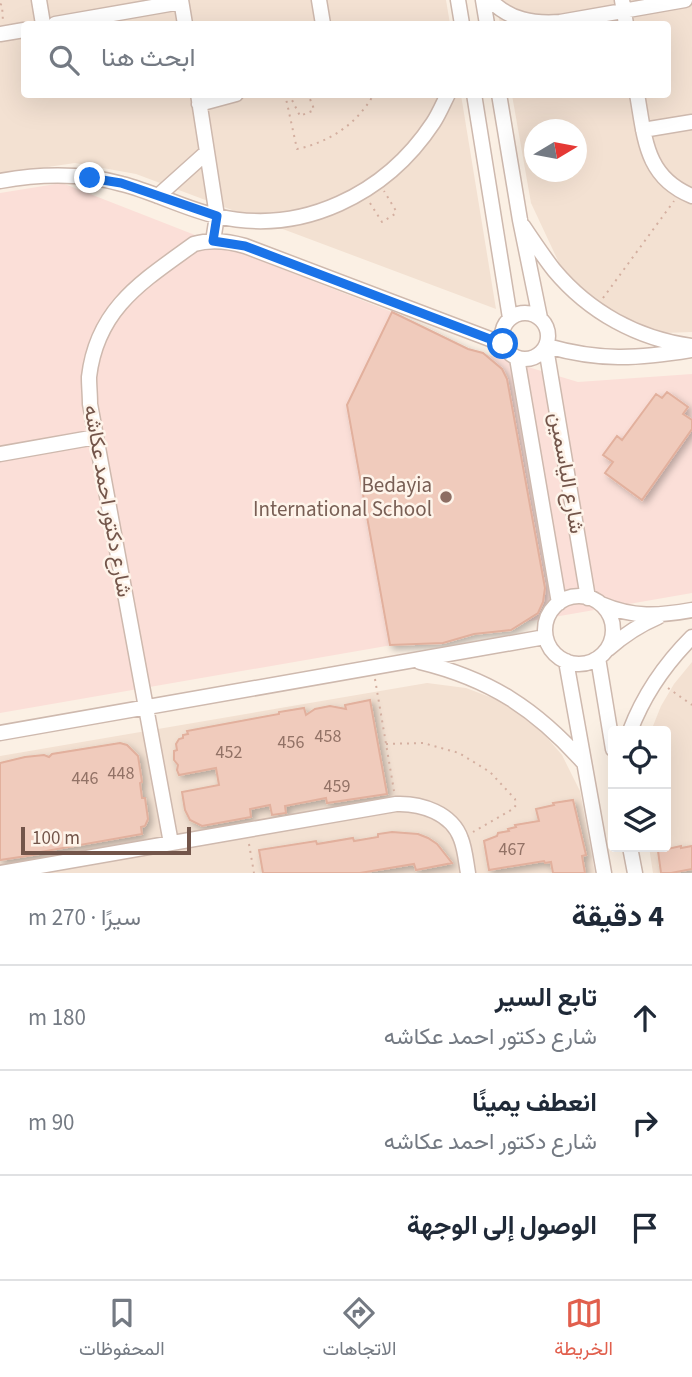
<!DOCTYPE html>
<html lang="ar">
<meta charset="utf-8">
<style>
:root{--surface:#fff;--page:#f6f6f7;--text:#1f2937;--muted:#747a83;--line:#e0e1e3;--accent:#e15f4d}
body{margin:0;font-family:"Source Sans 3",Vazirmatn,sans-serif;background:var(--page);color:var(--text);direction:rtl}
.controls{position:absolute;right:21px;bottom:21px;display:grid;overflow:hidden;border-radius:7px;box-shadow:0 7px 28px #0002}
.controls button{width:63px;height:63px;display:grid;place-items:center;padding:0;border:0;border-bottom:2px solid var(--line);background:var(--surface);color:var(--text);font:35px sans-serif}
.compass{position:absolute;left:524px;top:119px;width:63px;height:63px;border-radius:50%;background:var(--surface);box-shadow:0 7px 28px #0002;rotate:80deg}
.scale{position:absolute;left:21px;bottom:18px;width:170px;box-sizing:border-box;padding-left:7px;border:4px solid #73554a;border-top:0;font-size:19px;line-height:24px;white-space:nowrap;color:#73554a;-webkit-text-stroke:5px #fef4ea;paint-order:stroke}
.stop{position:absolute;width:21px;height:21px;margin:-16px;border:5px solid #1a73e8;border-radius:50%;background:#fff}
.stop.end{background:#1a73e8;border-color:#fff;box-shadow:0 2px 7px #0008}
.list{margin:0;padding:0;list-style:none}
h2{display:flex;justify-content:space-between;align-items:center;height:91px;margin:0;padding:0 28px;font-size:30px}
h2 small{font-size:23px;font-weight:400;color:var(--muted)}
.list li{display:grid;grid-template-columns:46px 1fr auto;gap:21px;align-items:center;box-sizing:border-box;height:105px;padding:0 28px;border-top:2px solid var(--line)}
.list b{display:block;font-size:26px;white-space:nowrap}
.list p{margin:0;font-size:23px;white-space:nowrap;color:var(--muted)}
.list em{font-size:23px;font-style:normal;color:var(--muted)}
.icon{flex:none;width:38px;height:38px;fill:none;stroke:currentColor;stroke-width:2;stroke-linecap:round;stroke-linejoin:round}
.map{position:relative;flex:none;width:692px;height:873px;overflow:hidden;direction:ltr}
.search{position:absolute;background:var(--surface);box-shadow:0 7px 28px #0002;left:21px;right:21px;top:21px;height:77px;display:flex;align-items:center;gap:18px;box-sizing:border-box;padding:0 24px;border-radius:7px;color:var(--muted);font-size:26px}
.sheet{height:406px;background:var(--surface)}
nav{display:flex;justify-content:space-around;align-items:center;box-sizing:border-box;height:98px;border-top:2px solid var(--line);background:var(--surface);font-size:19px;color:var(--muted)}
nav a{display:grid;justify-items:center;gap:4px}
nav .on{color:var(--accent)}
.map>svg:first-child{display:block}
</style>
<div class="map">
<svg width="692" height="873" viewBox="0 0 692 873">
<defs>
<filter id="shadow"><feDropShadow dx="3.5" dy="3.5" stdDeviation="3.5" flood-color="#0004"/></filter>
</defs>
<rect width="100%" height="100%" fill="#fbf0e4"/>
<path fill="#f3e1d2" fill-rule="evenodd" d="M 0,0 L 446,0 L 450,24 L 24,24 L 24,94 L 461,95 L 496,309 L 136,174 L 75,163 L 0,174 Z
M 496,0 L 692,0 L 692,332 L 664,333 L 639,328 L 615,318 L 575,286 L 560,265 L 531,203 L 512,95 L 668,94 L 668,24 L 500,24 ZM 534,130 L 576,130 L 576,172 L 534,172 Z
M 692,662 L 692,873 L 653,873 L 649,847 L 666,847 L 666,731 L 651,731 L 661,706 L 674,684 Z
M 427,683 L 466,688 L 503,702 L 536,725 L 562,755 L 580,791 L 595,873 L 0,873 L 0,756 Z"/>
<path fill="#fbdfd8" d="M 62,183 L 392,312 L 468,349 L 578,382 L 692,374 L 692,593 L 0,713 L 0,193 Z"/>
<path fill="#f0cbbc" stroke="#e2b09d" stroke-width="2" filter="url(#shadow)" d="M 392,312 L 468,349 L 483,353 L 502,369 L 507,379 L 545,588 L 543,602 L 538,613 L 511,630 L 474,634 L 443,643 L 390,645 L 347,405 Z
M 667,392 L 688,407 L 683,414 L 692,420 L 692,429 L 642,500 L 605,473 L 613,462 L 603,455 L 617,436 L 622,440 L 656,394 L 662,398 Z
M 370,700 L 387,794 L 327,803 L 326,798 L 285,806 L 286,813 L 272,815 L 270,805 L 250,809 L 251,817 L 202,826 L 190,820 L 185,810 L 182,792 L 219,785 L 216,768 L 179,775 L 177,770 L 178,765 L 174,760 L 174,751 L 177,750 L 176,744 L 179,739 L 183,738 L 183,735 L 188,734 L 187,731 L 279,714 L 279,712 L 304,708 L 306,715 L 315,709 L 330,706 L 346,709 L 345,705 Z
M 120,743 L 127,745 L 138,756 L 142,782 L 140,783 L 142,798 L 145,798 L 148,819 L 145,826 L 141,827 L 142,834 L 40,852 L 40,854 L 0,860 L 0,763 L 25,757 L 44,755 L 49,757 L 52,754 Z
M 573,800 L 586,855 L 582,856 L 585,873 L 553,873 L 551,862 L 545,863 L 544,861 L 489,870 L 484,841 L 497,836 L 498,833 L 509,831 L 508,829 L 516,827 L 515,825 L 539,821 L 536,809 L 554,805 L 553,803 Z
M 392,832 L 418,834 L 428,838 L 437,844 L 452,863 L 416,870 L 414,864 L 360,873 L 263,873 L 259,850 L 316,841 L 317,844 L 353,838 L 354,841 L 378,837 L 378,834 Z
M 681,846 L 681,848 L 692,846 L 692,869 L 671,873 L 661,873 L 658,851 Z"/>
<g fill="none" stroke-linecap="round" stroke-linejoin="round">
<defs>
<path id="minor" d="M 39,0 L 43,24
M 181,0 L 185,24
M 319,0 L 323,24
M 458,0 L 462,24
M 483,0 L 487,24
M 490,0 C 510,20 533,24 560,22 L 685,0
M 622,0 L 626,24
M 55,24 L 181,2
M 0,34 L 24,30
M 198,94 L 217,216 L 213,241
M 474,94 L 510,318
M 499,94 L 520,220 L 540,318
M 637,94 C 645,138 645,177 692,196
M 199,104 L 236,94
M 643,130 L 692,122
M 0,181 C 39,174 83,173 122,184 C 154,192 185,209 217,216 C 302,236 386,194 433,123 C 439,114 443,104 448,94
M 158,196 L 207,152
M 523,226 C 533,241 543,256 554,270 C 589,312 638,339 692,346
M502 336a23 23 0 1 1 46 0a23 23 0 1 1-46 0Z
M 547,346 C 599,361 637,359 691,350
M 546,348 L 588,598
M 517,358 L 559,603
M 0,454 L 96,437
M545 630a34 34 0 1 1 68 0a34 34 0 1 1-68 0Z
M 601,604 C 634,618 658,616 692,610
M 608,649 C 624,635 639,625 658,617
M 598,658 L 613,749
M 566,661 L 604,873
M 420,662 C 490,679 536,709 584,763
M 630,731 C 644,694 664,665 692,637
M 0,733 L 545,637
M 171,843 L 90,404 C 90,395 89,386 89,377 C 97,308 143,281 194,244 C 211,239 228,241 245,246 L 503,344
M 630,847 L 635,873
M 0,873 L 396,804 C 421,803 452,813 461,839 C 465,849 466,862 468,873"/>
</defs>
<use href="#minor" stroke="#ceb9ae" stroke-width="17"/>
<path stroke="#d4afa0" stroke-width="2" stroke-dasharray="2 5" stroke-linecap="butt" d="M 0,4 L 2,5 L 3,22
M 285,94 L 297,149 C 330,142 357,124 374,94
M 289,94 L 300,116 L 312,111 L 314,109 L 308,94
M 370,203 L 382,222 L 395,214 L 396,211 L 384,191
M 603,298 L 674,201
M 375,679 L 394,791
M 668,688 L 692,705
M 386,744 L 423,743 L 459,753 L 490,772 L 515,799 L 516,805 L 513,809 L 473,832
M 249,844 L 254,873"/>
<use href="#minor" stroke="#fff" stroke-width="14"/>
</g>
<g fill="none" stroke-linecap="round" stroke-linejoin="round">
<path stroke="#1a73e8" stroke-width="9" d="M 90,178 L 121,183 L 217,216 L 213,241 L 245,246 L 503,344"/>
</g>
<circle fill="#8d6e63" stroke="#fef4ea" stroke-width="2.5" cx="446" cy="497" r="7"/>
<g text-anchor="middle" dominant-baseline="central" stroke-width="5" stroke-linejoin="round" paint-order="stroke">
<g font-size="18" fill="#927266">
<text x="328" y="736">458</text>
<text x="291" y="742">456</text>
<text x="229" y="752">452</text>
<text x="121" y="773">448</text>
<text x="85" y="778">446</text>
<text x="337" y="786">459</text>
<text x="512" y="849">467</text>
</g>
<g font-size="21" fill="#73554a" stroke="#fef4ea">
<text transform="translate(567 473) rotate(80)">شارع الياسمين</text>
<text transform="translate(108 501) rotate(80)">شارع دكتور احمد عكاشه</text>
</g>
<g font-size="21" fill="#785e54" stroke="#fef4ea" text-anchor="end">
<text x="432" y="485">Bedayia<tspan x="432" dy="24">International School</tspan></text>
</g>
</g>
</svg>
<div class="controls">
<button><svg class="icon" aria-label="locate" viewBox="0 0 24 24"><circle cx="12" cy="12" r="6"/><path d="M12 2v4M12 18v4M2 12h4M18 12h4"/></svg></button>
<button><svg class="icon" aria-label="layers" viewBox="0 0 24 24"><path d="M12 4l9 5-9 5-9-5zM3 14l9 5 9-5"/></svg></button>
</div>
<svg class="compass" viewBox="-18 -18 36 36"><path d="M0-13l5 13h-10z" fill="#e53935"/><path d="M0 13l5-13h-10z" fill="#747a83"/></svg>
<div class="scale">100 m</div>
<div class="stop" style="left:503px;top:344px"></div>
<div class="stop end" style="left:90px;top:178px"></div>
<div class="search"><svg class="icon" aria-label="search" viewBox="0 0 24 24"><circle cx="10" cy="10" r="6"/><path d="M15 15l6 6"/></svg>ابحث هنا</div>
</div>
<section class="sheet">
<h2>4 دقيقة<small>سيرًا · 270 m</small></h2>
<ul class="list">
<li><svg class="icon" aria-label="ahead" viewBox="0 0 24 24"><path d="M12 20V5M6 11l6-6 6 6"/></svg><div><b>تابع السير</b><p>شارع دكتور احمد عكاشه</p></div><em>180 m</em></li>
<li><svg class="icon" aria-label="right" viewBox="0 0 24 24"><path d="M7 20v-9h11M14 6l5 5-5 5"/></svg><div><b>انعطف يمينًا</b><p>شارع دكتور احمد عكاشه</p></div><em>90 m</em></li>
<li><svg class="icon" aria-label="arrive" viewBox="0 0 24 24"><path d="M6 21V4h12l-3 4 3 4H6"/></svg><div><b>الوصول إلى الوجهة</b></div></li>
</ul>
</section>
<nav>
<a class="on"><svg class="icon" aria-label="map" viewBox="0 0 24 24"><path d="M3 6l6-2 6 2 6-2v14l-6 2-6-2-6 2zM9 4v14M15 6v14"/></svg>الخريطة</a>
<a><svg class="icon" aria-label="directions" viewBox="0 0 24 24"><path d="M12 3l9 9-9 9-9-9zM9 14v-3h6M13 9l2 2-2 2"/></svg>الاتجاهات</a>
<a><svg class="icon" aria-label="saved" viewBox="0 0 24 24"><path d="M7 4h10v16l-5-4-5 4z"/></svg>المحفوظات</a>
</nav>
